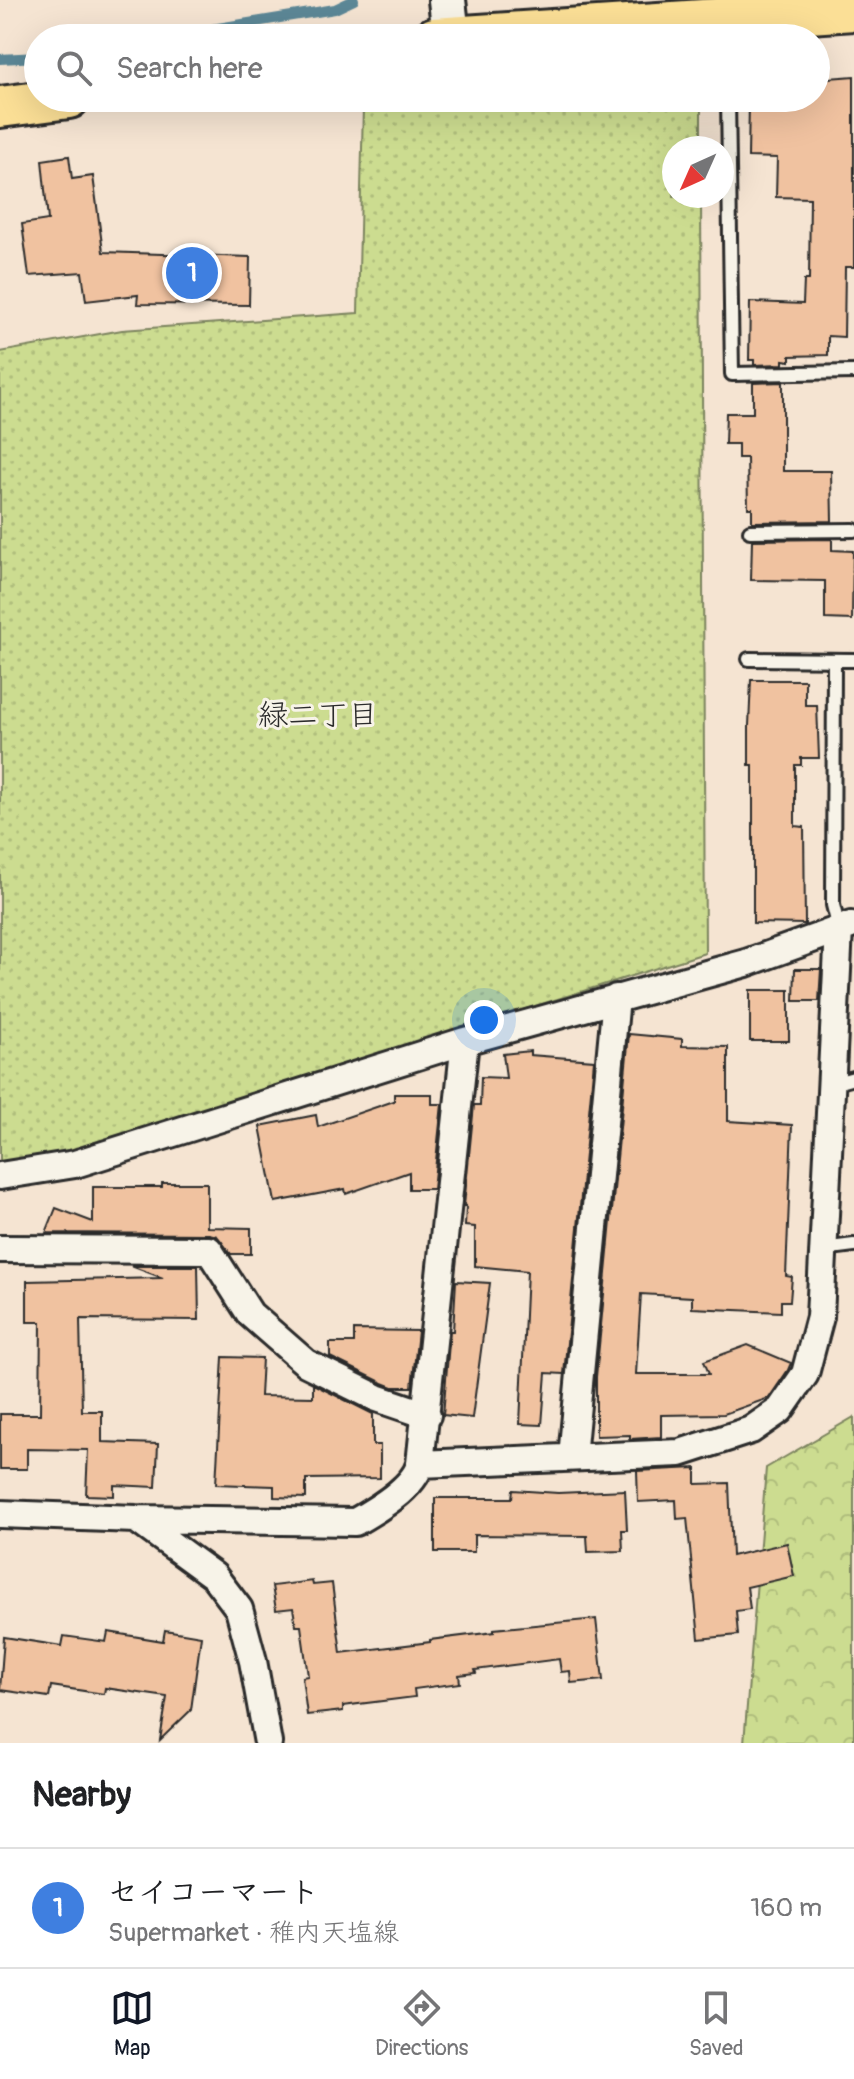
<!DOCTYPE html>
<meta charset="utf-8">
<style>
:root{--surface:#fff;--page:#f6f6f6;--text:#202124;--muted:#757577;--line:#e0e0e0;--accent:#111827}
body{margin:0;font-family:Pangolin,"Klee One",sans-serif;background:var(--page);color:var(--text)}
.compass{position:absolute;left:662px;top:136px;width:72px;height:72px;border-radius:50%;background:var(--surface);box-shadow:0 8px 32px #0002;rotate:225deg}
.you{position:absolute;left:484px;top:1020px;width:28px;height:28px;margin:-20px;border:6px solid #fff;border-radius:50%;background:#1a73e8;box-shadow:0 0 0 12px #1a73e833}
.badge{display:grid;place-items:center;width:52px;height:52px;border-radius:50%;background:var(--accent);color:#fff;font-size:26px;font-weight:700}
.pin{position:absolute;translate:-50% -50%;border:4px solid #fff;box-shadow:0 2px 8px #0006}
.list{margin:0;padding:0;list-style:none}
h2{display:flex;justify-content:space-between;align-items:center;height:104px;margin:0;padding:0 32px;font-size:34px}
h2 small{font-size:26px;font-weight:400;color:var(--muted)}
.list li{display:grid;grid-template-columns:52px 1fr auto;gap:24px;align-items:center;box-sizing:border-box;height:120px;padding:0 32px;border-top:2px solid var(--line)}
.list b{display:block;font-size:30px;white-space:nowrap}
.list p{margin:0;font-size:26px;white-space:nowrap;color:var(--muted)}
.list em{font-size:26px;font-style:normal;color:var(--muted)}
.icon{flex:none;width:44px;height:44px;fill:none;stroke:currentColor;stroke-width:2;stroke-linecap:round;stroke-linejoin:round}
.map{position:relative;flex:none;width:854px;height:1743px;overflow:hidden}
.search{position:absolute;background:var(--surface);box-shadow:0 8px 32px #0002;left:24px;right:24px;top:24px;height:88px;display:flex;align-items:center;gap:20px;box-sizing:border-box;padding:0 28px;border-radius:44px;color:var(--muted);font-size:30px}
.sheet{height:224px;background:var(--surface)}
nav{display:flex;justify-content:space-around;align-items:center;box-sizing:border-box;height:112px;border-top:2px solid var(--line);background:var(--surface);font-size:22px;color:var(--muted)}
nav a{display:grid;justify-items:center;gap:4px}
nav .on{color:var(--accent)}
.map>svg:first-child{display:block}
</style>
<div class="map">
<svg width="854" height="1743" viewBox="0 0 854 1743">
<defs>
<pattern id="grass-dots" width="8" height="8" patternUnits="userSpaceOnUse" patternTransform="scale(2)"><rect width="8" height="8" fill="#ccdc90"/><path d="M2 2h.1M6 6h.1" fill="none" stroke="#afbd7c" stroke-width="1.8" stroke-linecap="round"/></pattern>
<pattern id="forest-crowns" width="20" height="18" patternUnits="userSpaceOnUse" patternTransform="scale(2)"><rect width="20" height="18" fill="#ccdc90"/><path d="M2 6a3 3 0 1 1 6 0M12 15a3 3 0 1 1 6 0" fill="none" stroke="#afbd7c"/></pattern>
</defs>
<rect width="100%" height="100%" fill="#f5e4d2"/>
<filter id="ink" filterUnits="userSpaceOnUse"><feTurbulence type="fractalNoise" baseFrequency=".0125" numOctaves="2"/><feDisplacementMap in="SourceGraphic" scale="16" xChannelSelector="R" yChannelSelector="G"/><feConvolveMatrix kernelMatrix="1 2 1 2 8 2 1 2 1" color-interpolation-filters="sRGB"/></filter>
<g filter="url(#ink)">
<path fill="url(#grass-dots)" stroke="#7c845e" stroke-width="2" d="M 443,98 L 701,98 L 701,148 L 674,148 L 674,196 L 701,196 L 705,953 L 7,1171 L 0,1168 L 0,352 L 122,330 L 358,313 L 363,107 Z"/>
<path fill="url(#forest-crowns)" stroke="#7c845e" stroke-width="2" d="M 854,1417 L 854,1743 L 744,1743 L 766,1468 Z"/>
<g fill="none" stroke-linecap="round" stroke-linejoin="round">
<path stroke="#5c8796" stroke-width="10" d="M 156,38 L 335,9 L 354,0
M 0,59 L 38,57"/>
</g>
<path fill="#f0c2a0" stroke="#2b2b2b" stroke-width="2" d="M 854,76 L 854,267 L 845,267 L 844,337 L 828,336 L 828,355 L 790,356 L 790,361 L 783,360 L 783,364 L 754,365 L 754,360 L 749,360 L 750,302 L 803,304 L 804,280 L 809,280 L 810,198 L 776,197 L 777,158 L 748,157 L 749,102 L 806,103 L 805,98 L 816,98 L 816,79 Z
M 69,156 L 72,179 L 93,176 L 103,252 L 250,257 L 249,305 L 137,304 L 138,295 L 86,301 L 82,272 L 29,276 L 22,224 L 48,220 L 42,160 Z
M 783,382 L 783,471 L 831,471 L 832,521 L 752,522 L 752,508 L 748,508 L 747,458 L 738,458 L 738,444 L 725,444 L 726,413 L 753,413 L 753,383 Z
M 832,539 L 832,550 L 853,551 L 852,620 L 825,619 L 825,581 L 751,580 L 752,540 Z
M 751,680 L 805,680 L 805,705 L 817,705 L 819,758 L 801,758 L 801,765 L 795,765 L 795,826 L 804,827 L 805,924 L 753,923 L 753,765 L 749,765 L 749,726 Z
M 795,969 L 821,969 L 819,1001 L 794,1001 Z
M 750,990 L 789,990 L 789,1041 L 750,1041 Z
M 629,1034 L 682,1039 L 682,1046 L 728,1047 L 728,1121 L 792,1125 L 786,1276 L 792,1277 L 790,1301 L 781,1301 L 781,1312 L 692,1308 L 692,1297 L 641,1294 L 636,1374 L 709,1374 L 704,1361 L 748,1345 L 791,1363 L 788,1370 L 769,1398 L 724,1414 L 661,1415 L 661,1437 L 630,1439 L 630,1435 L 596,1436 L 596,1377 Z
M 530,1051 L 530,1055 L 594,1060 L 564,1374 L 546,1373 L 542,1425 L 520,1424 L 527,1271 L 475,1266 L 475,1227 L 465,1226 L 466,1206 L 464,1206 L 474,1105 L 480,1105 L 481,1077 L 506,1078 L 503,1054 Z
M 394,1094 L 432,1094 L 432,1104 L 442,1104 L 433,1189 L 409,1189 L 409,1172 L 346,1194 L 345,1189 L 275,1202 L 260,1126 L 316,1115 L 318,1127 L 394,1101 Z
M 162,1183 L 207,1183 L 207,1227 L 251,1228 L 251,1254 L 231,1254 L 217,1236 L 209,1234 L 46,1233 L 56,1208 L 93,1222 L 93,1187 L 162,1187 Z
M 131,1266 L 198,1266 L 199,1320 L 80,1319 L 82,1411 L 102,1411 L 102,1442 L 158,1444 L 156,1487 L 114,1485 L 114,1496 L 86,1495 L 88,1450 L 27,1449 L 27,1469 L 0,1469 L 0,1414 L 40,1414 L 41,1322 L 27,1322 L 27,1281 L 163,1278 Z
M 456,1281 L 490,1283 L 472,1418 L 443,1415 L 450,1331 L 453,1331 Z
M 354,1330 L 418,1331 L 412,1387 L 393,1387 L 383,1383 L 330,1357 L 330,1343 L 354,1343 Z
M 223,1357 L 262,1358 L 260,1396 L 313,1397 L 313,1384 L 373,1414 L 373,1445 L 380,1445 L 380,1478 L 306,1479 L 306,1498 L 274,1497 L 274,1486 L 216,1484 Z
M 696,1468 L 696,1484 L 729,1483 L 732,1556 L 787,1543 L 794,1576 L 747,1587 L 750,1609 L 736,1611 L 738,1635 L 699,1639 L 687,1518 L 677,1519 L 676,1500 L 638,1502 L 637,1471 Z
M 513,1490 L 558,1493 L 625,1490 L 627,1530 L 622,1530 L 623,1551 L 588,1552 L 587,1536 L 474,1535 L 474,1552 L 435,1552 L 435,1498 L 512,1498 Z
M 312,1581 L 313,1585 L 332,1583 L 341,1653 L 430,1642 L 430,1640 L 494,1632 L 494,1629 L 596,1619 L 603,1680 L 571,1683 L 570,1671 L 561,1672 L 559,1659 L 475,1670 L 476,1673 L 459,1675 L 460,1683 L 414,1689 L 415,1697 L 343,1706 L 343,1711 L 307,1715 L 302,1677 L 308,1676 L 301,1626 L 296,1626 L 293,1608 L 276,1610 L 272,1586 Z
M 165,1630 L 201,1636 L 191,1710 L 160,1740 L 167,1697 L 105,1688 L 104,1694 L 51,1686 L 49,1697 L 0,1690 L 4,1637 L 62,1646 L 64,1636 L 106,1642 L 108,1632 L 163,1641 Z"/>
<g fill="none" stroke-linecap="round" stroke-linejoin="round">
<defs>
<path id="lane" d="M 728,98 L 732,374 L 854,372
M 750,531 L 854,530
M 749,659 L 854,660
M 834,660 L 833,905 L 839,929
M 832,1084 L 854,1078
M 823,1249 L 854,1245"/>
<path id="street" d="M 0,1176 L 75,1164 L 465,1041 L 746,963 L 851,925
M 0,1249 L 209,1250 L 250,1314 L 306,1363 L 377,1398 L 427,1415
M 572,1457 L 616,998
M 420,1464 L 465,1041
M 0,1514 L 136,1519 L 355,1522 C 376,1510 414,1488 420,1464 L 680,1453 L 751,1430 L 780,1410 L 805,1374 L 820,1317 L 839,929
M 136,1519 L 214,1576 L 239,1609 L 253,1661 L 268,1743"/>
<path id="secondary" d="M 447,0 L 451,35"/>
<path id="primary" d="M 434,38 L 854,10
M 0,107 L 69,98"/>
</defs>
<use href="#lane" stroke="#2b2b2b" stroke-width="18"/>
<use href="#street" stroke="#2b2b2b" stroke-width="32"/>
<use href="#secondary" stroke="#2b2b2b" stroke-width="42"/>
<use href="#primary" stroke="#2b2b2b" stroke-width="46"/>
<use href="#lane" stroke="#f7f3e8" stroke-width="12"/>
<use href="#street" stroke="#f7f3e8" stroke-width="26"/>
<use href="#secondary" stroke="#f7f3e8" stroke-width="36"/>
<use href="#primary" stroke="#fbdf96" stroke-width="40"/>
</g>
</g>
<g text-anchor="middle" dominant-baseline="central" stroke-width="6" stroke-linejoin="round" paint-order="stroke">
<g font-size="30" fill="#2b2b2b" stroke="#f7f3e8">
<text x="318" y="715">緑二丁目</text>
</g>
</g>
</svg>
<svg class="compass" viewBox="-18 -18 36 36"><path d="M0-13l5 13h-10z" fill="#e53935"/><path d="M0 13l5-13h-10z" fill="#757577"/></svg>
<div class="you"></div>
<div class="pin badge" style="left:192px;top:273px;background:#3f7fe0">1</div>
<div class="search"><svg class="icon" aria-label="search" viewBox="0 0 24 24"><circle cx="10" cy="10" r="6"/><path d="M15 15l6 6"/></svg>Search here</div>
</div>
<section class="sheet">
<h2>Nearby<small></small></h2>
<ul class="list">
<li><span class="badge" style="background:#3f7fe0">1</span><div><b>セイコーマート</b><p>Supermarket · 稚内天塩線</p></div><em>160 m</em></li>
</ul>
</section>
<nav>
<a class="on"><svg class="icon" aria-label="map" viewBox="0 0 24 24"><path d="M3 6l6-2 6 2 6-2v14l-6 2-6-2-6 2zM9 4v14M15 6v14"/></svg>Map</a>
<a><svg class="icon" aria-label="directions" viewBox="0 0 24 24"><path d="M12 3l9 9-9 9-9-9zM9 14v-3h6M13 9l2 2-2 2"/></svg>Directions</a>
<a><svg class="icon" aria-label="saved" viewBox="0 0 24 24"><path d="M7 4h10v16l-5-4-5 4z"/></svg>Saved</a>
</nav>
